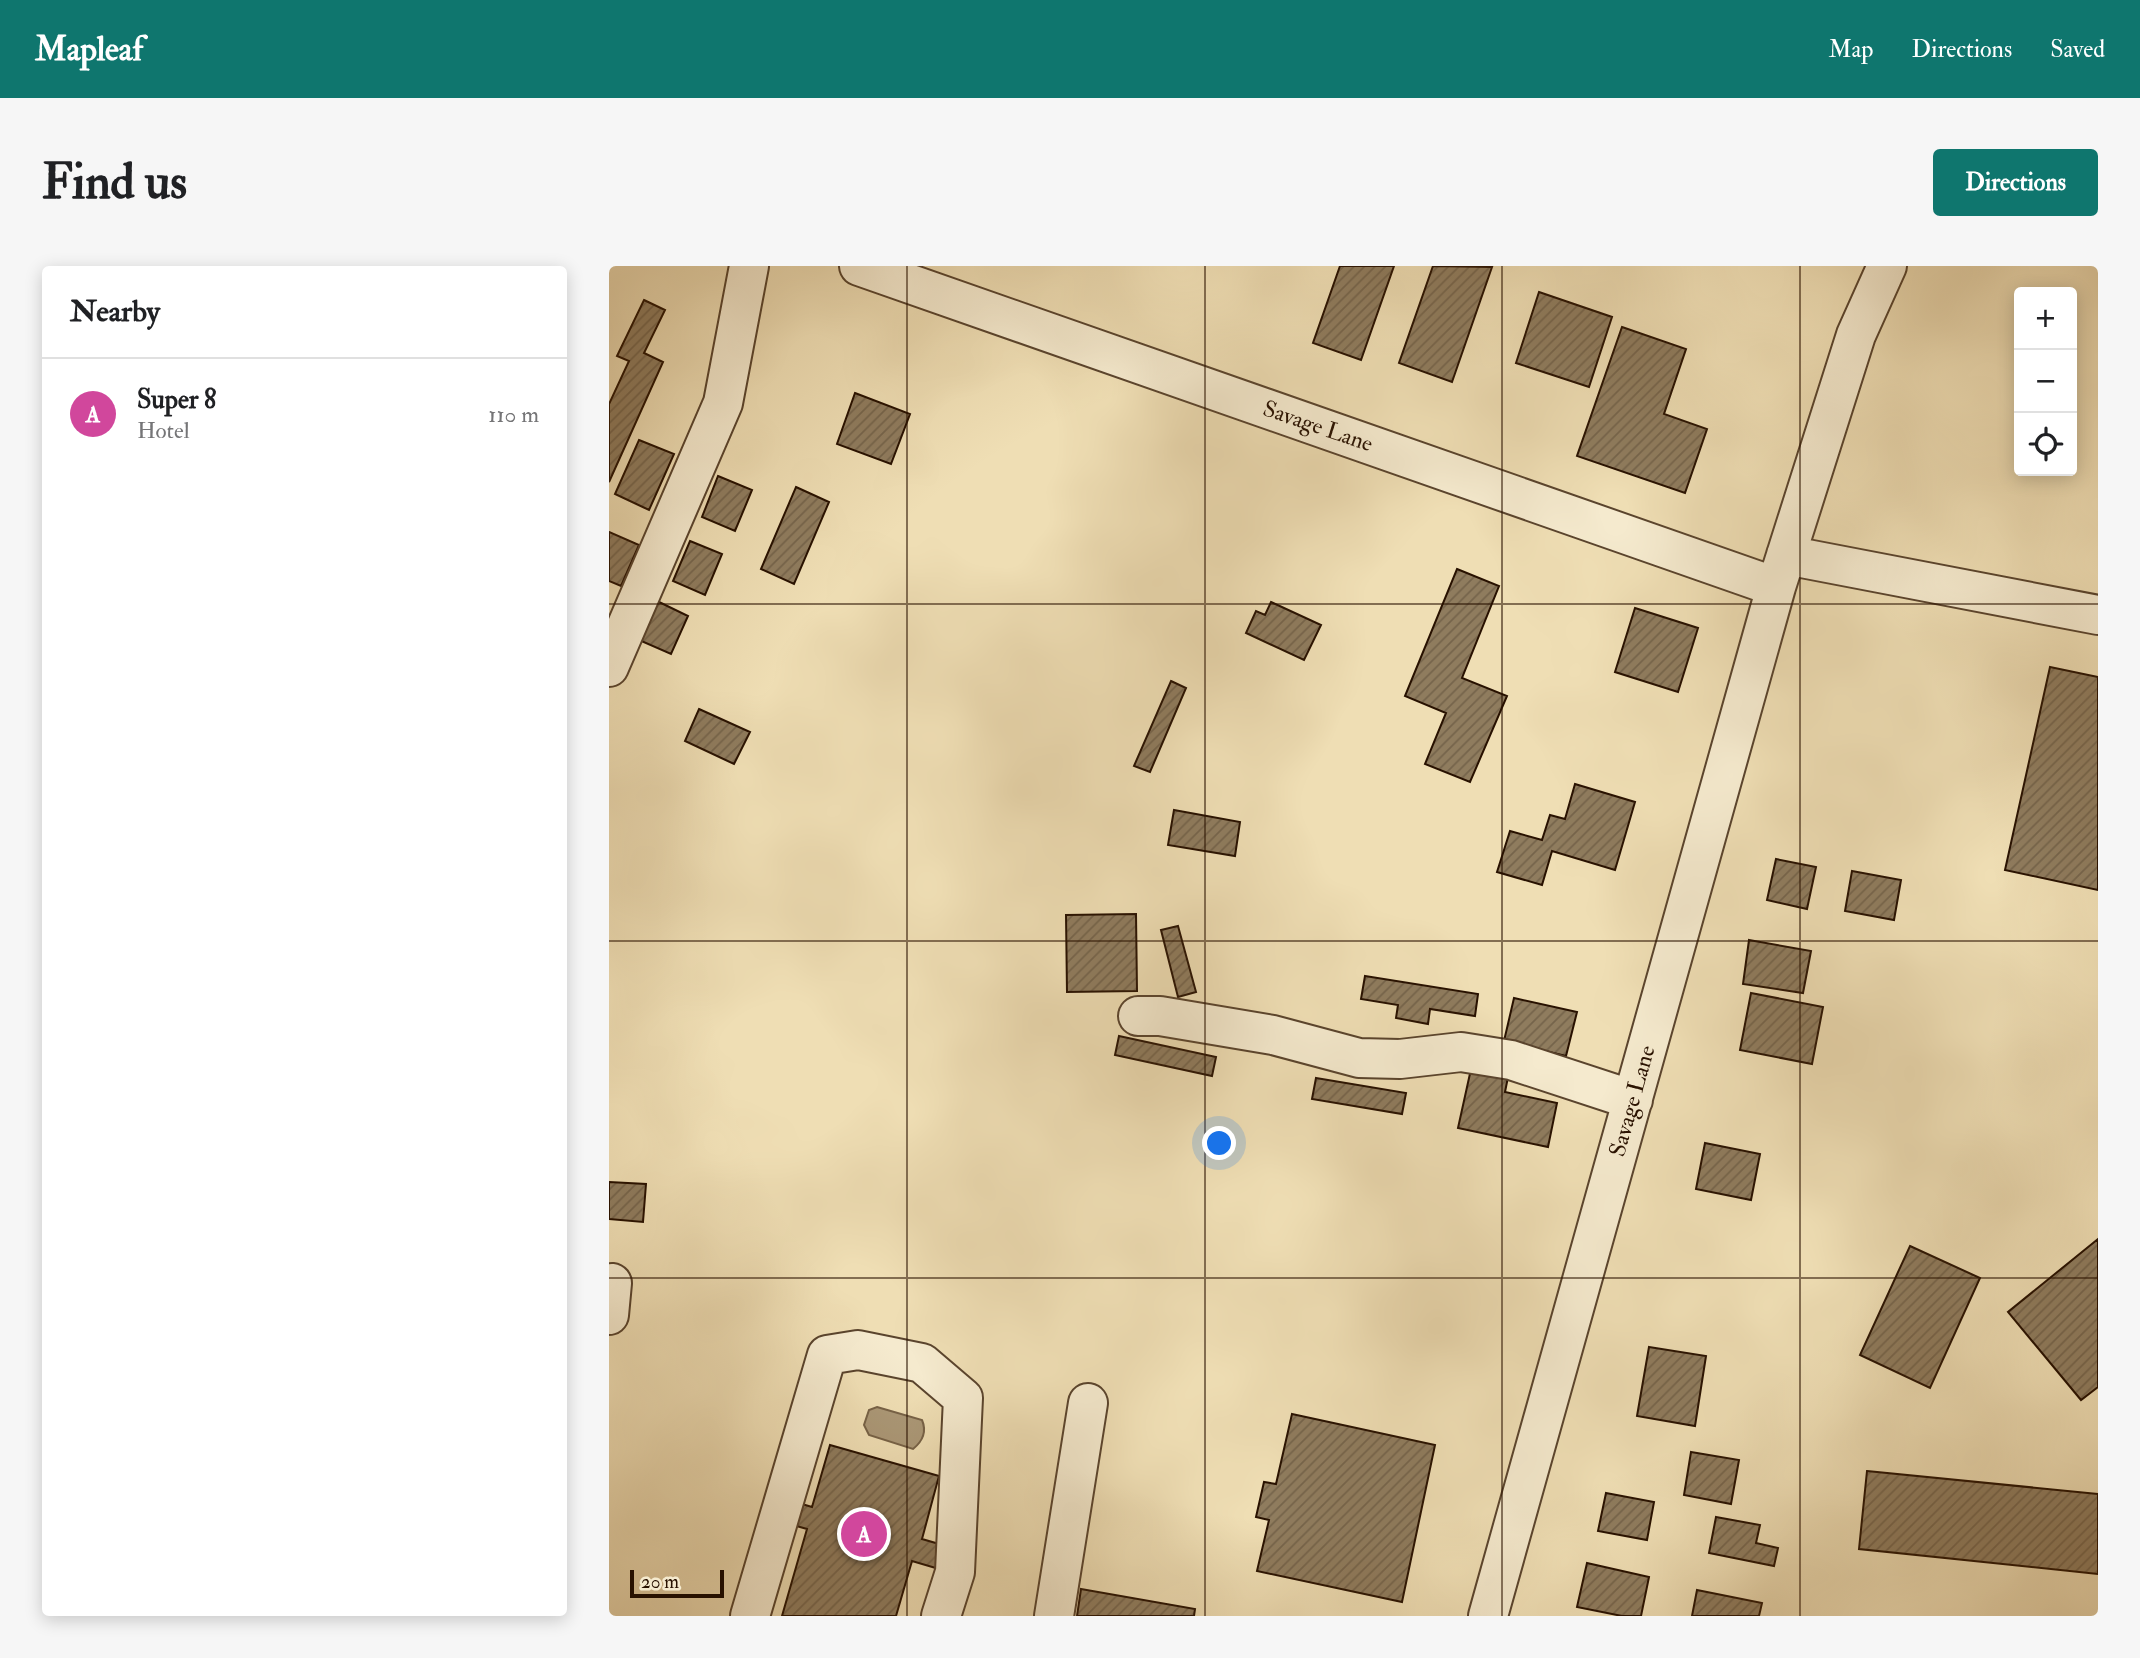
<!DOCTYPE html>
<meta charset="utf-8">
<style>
:root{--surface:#fff;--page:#f6f6f6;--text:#202124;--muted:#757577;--line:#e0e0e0;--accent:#0f766e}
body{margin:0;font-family:"IM FELL Double Pica",serif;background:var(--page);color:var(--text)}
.controls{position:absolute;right:21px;top:21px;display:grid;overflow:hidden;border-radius:7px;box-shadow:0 4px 18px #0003}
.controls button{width:63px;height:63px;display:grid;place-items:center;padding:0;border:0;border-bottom:2px solid var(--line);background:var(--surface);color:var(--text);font:35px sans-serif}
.scale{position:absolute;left:21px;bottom:18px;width:94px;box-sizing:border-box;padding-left:7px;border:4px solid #281100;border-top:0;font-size:19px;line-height:24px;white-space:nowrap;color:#281100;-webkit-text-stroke:5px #f5eace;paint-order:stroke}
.you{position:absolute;left:611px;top:878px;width:24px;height:24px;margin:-18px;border:5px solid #fff;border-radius:50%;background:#1a73e8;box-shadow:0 0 0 10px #1a73e833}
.badge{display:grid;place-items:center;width:46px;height:46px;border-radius:50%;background:var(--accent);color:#fff;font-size:23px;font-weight:700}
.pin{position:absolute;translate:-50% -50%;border:4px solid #fff;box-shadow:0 2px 7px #0006}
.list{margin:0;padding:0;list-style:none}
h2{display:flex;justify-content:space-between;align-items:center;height:91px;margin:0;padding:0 28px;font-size:30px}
h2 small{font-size:23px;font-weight:400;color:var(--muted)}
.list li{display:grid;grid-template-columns:46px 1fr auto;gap:21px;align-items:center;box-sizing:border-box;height:112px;padding:0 28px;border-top:2px solid var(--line)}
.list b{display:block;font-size:26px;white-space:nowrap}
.list p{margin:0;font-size:23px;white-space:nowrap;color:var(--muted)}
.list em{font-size:23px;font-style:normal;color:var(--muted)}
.icon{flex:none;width:38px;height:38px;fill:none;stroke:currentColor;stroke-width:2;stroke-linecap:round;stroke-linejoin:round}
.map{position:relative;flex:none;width:1489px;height:1350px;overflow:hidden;border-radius:7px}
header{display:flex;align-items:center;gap:42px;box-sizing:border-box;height:98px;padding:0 35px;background:var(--accent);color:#fff}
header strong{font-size:33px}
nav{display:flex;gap:38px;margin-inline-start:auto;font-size:24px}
.intro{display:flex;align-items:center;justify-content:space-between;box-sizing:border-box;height:168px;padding:0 42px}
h1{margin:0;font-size:49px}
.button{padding:18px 32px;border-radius:7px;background:var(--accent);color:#fff;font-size:24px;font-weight:700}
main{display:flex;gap:42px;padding:0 42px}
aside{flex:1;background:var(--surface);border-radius:7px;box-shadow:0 4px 18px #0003}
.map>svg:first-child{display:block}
</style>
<header>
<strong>Mapleaf</strong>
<nav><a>Map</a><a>Directions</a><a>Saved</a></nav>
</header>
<div class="intro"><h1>Find us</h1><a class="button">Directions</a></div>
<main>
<aside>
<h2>Nearby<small></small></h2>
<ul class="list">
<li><span class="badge" style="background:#d1479c">A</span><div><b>Super 8</b><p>Hotel</p></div><em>110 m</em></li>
</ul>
</aside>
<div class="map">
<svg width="1489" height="1350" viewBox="0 0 1489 1350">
<defs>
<pattern id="building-hatch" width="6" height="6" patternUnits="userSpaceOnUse" patternTransform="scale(1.75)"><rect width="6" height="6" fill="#8f7c5e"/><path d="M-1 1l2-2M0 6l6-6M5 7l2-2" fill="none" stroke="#75644b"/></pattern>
</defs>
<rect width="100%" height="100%" fill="#efdeb4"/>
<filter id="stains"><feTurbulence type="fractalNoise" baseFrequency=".00286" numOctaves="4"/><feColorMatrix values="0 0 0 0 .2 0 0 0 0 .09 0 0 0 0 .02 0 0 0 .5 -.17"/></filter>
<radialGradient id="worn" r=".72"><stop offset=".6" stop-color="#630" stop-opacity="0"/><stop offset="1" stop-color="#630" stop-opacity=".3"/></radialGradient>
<path fill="#ab9877" stroke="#776247" stroke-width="2" d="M 268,1141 L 313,1154 C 318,1166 314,1175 304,1183 L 260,1169 L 255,1159 L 260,1144 Z"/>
<path fill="url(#building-hatch)" stroke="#281100" stroke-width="2" d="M 731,0 L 785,0 L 752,94 L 704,77 Z
M 824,0 L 883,1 L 843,116 L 790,97 Z
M 930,26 L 1003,51 L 980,121 L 907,97 Z
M 35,34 L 56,44 L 35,87 L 54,96 L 0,216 L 0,138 L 20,95 L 8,90 Z
M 1013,61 L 1077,83 L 1055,148 L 1098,163 L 1076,227 L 968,190 Z
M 246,127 L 301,148 L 282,198 L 228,178 Z
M 30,174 L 65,188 L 40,244 L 6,228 Z
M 109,210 L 143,224 L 126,265 L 93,251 Z
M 187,221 L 220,236 L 185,318 L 152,303 Z
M 0,266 L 30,279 L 12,320 L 0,315 Z
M 81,275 L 113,288 L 96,329 L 64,315 Z
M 848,303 L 890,320 L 853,412 L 898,430 L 861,516 L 816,498 L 837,447 L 796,430 Z
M 48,335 L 79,350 L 62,388 L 30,374 Z
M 662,336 L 712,359 L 695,394 L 637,367 L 647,345 L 656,349 Z
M 1026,342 L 1089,362 L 1069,426 L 1006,406 Z
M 1441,401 L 1489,411 L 1489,624 L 1396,604 Z
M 562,415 L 577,422 L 541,506 L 525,500 Z
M 90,443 L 141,466 L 125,498 L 76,475 Z
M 966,518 L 1026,536 L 1006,604 L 943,585 L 933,619 L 888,606 L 901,565 L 933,574 L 941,549 L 956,553 Z
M 565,544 L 631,556 L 626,590 L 559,579 Z
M 1167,593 L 1207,601 L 1198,643 L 1158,634 Z
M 1243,605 L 1292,614 L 1285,654 L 1236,645 Z
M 527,648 L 528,725 L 458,726 L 457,649 Z
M 569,660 L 587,726 L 569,731 L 552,664 Z
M 1140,674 L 1202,685 L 1194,727 L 1134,718 Z
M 756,710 L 869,728 L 866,750 L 821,743 L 819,758 L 787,752 L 789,739 L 752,733 Z
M 1142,727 L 1214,741 L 1203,798 L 1131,784 Z
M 905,732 L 968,746 L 957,790 L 895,775 Z
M 510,770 L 607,791 L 603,810 L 506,789 Z
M 862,803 L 899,811 L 896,826 L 948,837 L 939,881 L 849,862 Z
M 707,812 L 797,827 L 793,848 L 703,833 Z
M 1096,877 L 1151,888 L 1142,934 L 1087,923 Z
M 0,916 L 37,918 L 34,956 L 0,953 Z
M 1489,973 L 1489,1121 L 1472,1134 L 1399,1046 Z
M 1301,980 L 1371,1012 L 1321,1122 L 1251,1089 Z
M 1040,1081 L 1097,1090 L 1086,1160 L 1028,1150 Z
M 683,1148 L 826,1179 L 793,1336 L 648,1305 L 660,1254 L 647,1251 L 655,1216 L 667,1218 Z
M 221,1179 L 330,1210 L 313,1273 L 337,1280 L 330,1303 L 303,1295 L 287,1350 L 173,1350 L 198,1263 L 170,1255 L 176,1233 L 203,1241 Z
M 1082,1186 L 1130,1194 L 1122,1238 L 1075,1229 Z
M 1258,1205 L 1489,1228 L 1489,1308 L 1250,1283 Z
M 997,1227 L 1045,1236 L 1038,1274 L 989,1265 Z
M 1107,1251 L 1151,1259 L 1147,1277 L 1169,1282 L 1165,1300 L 1100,1287 Z
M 978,1297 L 1040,1311 L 1032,1350 L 1013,1350 L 968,1341 Z
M 472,1323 L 586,1343 L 585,1350 L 468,1350 Z
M 1088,1324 L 1153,1337 L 1150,1350 L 1083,1350 Z"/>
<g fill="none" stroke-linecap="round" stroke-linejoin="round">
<defs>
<path id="minor" d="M 250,0 L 1167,321
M 1177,289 L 1489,349
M 0,401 L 114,137 L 140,0
M 529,750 L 551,750 L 664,769 L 750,792 L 791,793 L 852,786 L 902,794 L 1024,834
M 0,1049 L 3,1017
M 141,1350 L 218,1089 L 249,1084 L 313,1097 L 354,1132 L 346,1306 L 332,1350
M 445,1350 L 479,1137
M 879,1350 L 1167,321 L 1247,69 L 1278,0"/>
</defs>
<use href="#minor" stroke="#5a442d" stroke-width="42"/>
<use href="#minor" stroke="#f5eace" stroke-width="38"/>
</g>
<path fill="none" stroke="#281100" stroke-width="2" stroke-opacity="0.55" d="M 298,0 L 298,1350M 596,0 L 596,1350M 893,0 L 893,1350M 1191,0 L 1191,1350M 0,338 L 1489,338M 0,675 L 1489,675M 0,1012 L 1489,1012"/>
<g text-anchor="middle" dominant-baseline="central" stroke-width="5" stroke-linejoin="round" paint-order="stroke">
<g font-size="23" fill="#281100" stroke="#f5eace">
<text transform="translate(709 160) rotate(19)">Savage Lane</text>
<text transform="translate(1023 835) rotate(-74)">Savage Lane</text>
</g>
</g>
<rect width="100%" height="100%" filter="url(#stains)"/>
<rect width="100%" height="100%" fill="url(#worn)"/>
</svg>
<div class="controls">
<button>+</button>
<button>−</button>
<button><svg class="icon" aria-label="locate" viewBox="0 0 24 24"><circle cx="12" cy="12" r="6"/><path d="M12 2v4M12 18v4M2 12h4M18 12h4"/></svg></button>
</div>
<div class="scale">20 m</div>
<div class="you"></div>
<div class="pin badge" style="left:255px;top:1268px;background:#d1479c">A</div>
</div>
</main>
